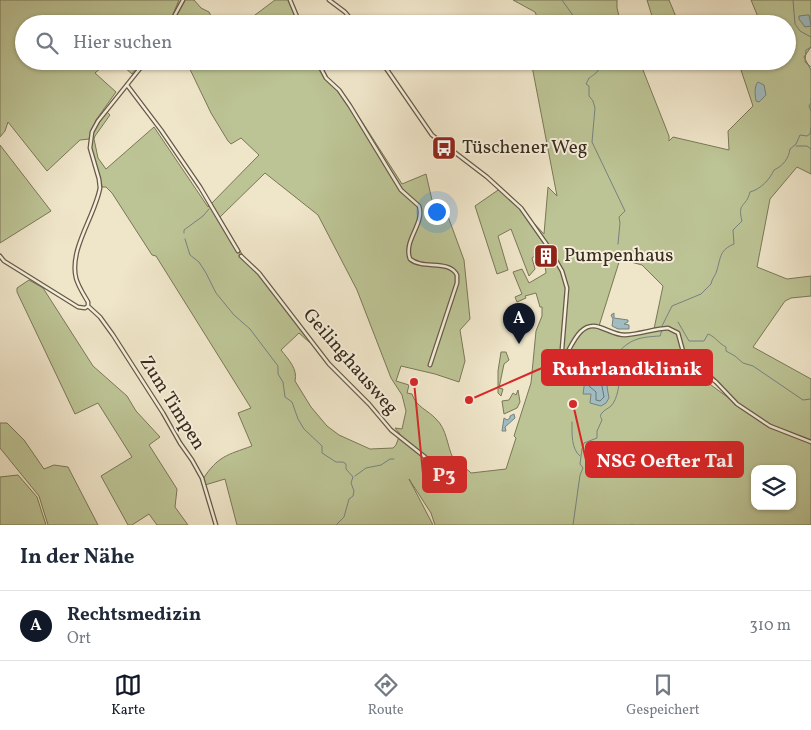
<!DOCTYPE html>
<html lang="de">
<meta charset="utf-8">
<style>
:root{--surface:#fff;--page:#f2f2f3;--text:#1f2937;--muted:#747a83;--line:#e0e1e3;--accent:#111827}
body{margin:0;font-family:Vollkorn,serif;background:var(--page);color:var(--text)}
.controls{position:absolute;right:15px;bottom:15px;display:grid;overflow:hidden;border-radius:10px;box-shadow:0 1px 4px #0004}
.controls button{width:45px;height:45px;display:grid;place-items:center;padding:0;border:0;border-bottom:1px solid var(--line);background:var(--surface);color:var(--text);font:25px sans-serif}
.you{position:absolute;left:436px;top:211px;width:18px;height:18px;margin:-12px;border:4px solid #fff;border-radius:50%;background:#1a73e8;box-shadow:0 0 0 8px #1a73e833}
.badge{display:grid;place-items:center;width:32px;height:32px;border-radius:50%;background:var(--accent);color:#fff;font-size:16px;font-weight:700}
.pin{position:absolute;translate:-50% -41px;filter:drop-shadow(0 1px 2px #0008)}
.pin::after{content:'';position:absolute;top:26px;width:18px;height:15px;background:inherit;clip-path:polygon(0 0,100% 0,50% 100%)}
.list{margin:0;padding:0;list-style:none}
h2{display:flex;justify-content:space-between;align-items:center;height:65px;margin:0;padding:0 20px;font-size:21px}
h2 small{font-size:16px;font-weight:400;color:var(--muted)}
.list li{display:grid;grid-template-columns:32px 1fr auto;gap:15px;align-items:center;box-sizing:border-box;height:70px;padding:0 20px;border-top:1px solid var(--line)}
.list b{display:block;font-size:19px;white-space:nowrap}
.list p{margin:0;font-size:16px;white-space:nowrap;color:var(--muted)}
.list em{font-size:16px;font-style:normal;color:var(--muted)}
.icon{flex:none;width:28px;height:28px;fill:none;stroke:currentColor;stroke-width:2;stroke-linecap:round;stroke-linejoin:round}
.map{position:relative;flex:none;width:811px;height:525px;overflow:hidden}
.search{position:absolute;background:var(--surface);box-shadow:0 1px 4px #0004;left:15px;right:15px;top:15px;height:55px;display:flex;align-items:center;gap:12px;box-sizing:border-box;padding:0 18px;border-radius:28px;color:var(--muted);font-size:19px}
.sheet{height:135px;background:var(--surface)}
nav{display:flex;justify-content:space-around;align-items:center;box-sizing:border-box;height:70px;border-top:1px solid var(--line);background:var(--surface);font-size:14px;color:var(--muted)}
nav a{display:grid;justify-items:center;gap:2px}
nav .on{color:var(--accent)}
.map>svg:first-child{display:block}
</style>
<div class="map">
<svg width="811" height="525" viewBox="0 0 811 525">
<rect width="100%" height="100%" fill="#efe5c9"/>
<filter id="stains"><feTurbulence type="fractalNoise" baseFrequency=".004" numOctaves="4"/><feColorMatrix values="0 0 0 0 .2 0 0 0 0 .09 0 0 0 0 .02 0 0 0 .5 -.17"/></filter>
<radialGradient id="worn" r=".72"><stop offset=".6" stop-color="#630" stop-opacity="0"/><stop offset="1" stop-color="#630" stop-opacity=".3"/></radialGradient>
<path fill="#bcc394" stroke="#7a7757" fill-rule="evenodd" d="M 0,0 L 179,0 L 169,24 L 24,24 L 24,61 L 109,61 L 95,73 L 116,92 L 96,120 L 89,139 L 80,140 L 47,171 L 8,122 L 5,131 L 0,137 Z
M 184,0 L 194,0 L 201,8 L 209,12 L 215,24 L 170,24 Z
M 275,0 L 290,0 L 299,24 L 243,24 Z
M 513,0 L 617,0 L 617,8 L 621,24 L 540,24 L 535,12 Z
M 647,0 L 669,0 L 679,24 L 635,24 L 652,16 Z
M 751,0 L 811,0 L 811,47 L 804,57 L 811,70 L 811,174 L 797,167 L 770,199 L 757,267 L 787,279 L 811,276 L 811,296 L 791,298 L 785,301 L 753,347 L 811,379 L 811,442 C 786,431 758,422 738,403 C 728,394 720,384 711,374 L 707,382 L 757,419 L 811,443 L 811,525 L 435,525 L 431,513 L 409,479 L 433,525 L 237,525 L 225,479 L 205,485 L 203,479 C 218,456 227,455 252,446 L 238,413 L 251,408 L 156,256 L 152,255 L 112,193 L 106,187 L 102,187 C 100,169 84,146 94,128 C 98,122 103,117 107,112 L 110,115 L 95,136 L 94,139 L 98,158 L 106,169 L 154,127 L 208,207 L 259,155 L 241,138 L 231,144 L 228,141 L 211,113 L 186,61 L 316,61 L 325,79 L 338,89 L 339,88 L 352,106 L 402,184 L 426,174 L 435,213 L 446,211 L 464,260 L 470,319 L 460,330 L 465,361 L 459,382 L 435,374 L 401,366 L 396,381 L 409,385 L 407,393 L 412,394 C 416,407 428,410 436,419 C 447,429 447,446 453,458 C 457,466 466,467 471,473 L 506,469 L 516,438 L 514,436 L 531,383 L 536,331 L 542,316 L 542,307 L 540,307 L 536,293 L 525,296 L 526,298 L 517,302 L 515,297 L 522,294 L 513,272 L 522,269 L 529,283 L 546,273 L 545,265 L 556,256 L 549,246 L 532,258 L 535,269 L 529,276 L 511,229 L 498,236 L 508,270 L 497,274 L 475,206 L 501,188 L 544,234 L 548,187 L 557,196 L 531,61 L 650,61 L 641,65 L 669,136 L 669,141 L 673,137 L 729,150 L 728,131 L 753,106 L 740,67 L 759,61 L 787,61 L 787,24 L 761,24 ZM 265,173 L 318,215 L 357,290 L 391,378 L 402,395 L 406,411 L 402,429 L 395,428 L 400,434 L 396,445 L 393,448 L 370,449 L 339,435 L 327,426 L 311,407 L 295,381 C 298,369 288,359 281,350 L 299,333 L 309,342 L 313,342 L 263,277 L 245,259 L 220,217 ZM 620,259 L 642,265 L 663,286 L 654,329 C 629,334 623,336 599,326 ZM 755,469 L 792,469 L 792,506 L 755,506 Z
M 117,61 L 145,61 L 140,67 L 139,65 L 132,74 Z
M 0,145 L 51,211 L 0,243 Z
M 29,280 L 43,288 L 93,366 L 127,396 L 136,411 L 160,437 L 149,445 L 177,489 L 175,507 L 188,525 L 157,525 L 149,514 L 132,525 L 128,525 L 101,476 L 132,457 L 98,403 L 75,414 L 17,292 L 17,288 Z
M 501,352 L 506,352 L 509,360 L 504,364 L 499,388 L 503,389 L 501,396 L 498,393 L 498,371 Z
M 518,390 L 520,402 L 517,408 L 504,414 L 502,401 L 509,400 L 513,393 L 516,395 Z
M 0,423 L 7,423 L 24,440 L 44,469 L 54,465 L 68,467 L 98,525 L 48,525 L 39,496 L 0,448 Z
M 18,475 L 37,497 L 46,525 L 0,525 L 0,477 Z"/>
<path fill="#a0bcc1" stroke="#76827e" d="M 807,15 L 809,15 L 811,26 L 805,27 L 799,19 L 799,16 Z
M 758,82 L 764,85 L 766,95 L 759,102 L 756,101 C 755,95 754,86 758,82 Z
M 614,313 L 614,318 L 628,320 L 628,322 L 624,324 L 629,325 L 629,329 L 618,329 L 612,326 L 613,319 L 611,315 Z
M 596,357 L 607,359 C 615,369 613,378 607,387 L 609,398 L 606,403 L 601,406 L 590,403 L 591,394 L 583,394 L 586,373 L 590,371 L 588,367 L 591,360 Z
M 514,414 L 515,418 L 505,427 L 506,431 L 502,431 L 504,418 L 507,420 L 510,418 L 510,416 Z"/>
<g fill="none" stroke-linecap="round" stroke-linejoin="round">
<path stroke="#6c746e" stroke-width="1" d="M 598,362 L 605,364 L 608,375 L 602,386 L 604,397 L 600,401 L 596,400 L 596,392 L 589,386 C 590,379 595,374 594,366 Z"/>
<path stroke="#76827e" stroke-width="1" d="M 562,0 L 579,24
M 793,0 L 795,24 L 800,31 L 811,37
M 811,47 L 806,50 L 805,62 L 811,67
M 596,61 C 604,69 595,74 589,78 L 586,84 L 589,86 L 589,96 L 593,101 L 595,108 L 592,142 L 624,209 L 625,211 L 619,217 L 620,223 L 618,244
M 811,99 L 811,100
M 811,103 L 809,106 L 811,111
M 796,146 L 807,146 L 811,149
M 184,233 L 184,230 L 203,216 L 209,209
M 185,239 L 190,255 L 199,262 L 206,273 L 216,293 L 234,315 L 250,329 L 278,366 L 278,374 L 283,382 L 285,397 L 292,402 L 298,419 L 304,429 L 322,446 L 322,453 L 336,462 L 343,462 L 346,464 L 346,469 L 353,477 L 351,483 L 354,491 L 353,496 L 349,499 L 344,517 L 336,525
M 678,322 L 689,341 L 704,341 L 708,334 C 716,337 718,343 726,347 L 726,351 L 735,356 L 743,363 L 753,366 L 803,400 L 811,399
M 662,326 L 672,306 L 701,294 L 711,284 C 712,278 716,275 717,270 C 721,256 720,250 734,244 L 733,230 L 742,221 C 737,202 746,208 750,192 C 761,189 770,179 774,170 C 783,166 789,158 790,149 L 796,144 L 800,135 L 807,136 L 810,134 L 811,128
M 572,422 C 572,433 571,449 580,456
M 355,476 L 366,468 L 381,465 L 390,459 L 394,459
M 573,525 L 580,475 L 583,468 L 580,464 L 582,449 L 584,443 L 597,438 L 597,431 L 602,420 C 601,417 599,416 602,413 C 604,410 609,408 611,406 C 621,395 621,368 616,355 C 629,339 640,337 660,336 L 662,330
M 631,525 L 633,525"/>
<defs>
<path id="street" d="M 290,0 L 300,24
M 329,0 L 345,12 L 355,24
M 170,24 L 183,0
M 317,61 L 326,78 L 339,90 L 350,106 L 401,190 L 419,206 C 425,224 403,240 410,259 C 423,270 449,259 457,275 L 457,283 L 430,365
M 381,61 L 432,135 L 487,177 L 521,208 L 547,245 L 562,271 L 567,288 L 562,349 L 563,355 L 566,355 C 573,343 581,321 599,327 C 609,330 615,335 625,335 C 640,334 654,329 668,328 L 678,333 L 684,355 L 691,363 L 716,382 L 737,404 L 770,426 L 811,442
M 127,85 L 161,130 L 200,187 L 238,251
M 0,256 L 4,261 L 78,307 L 85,308 L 88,306
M 241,256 L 259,273 L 329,364 L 369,404 L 391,430 L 435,465 L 439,480
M 88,306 L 88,302 C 84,295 78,286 76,278 C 69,249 95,216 100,188 L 99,179 L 90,148 L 92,132 L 98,121 L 146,61
M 88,306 L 100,317 L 113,335 L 163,413 L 180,443 L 192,460 L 202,478 L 216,525"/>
</defs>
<use href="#street" stroke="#665a46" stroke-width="5"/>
<use href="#street" stroke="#f5eedc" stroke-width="2.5"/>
</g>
<defs>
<symbol id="bus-square" viewBox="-11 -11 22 22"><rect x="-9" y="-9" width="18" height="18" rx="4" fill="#8f2418" stroke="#f5eedc"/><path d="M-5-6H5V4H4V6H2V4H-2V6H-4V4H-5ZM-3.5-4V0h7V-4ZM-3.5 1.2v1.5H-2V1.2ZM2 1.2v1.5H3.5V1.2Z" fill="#fff"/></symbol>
<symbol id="building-square" viewBox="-11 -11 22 22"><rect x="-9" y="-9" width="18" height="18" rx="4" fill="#8f2418" stroke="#f5eedc"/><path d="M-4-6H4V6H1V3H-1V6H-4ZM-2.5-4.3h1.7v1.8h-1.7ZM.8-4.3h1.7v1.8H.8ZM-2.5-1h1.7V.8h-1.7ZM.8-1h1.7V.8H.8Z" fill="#fff"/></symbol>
</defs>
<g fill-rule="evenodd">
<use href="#bus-square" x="430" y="134" width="28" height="28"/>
<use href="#building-square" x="532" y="242" width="28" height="28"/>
</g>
<g text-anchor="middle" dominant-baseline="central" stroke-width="4" stroke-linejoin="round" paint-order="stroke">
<g font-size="19" fill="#382b1a" stroke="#f5eedc" text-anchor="start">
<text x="462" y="148">Tüschener Weg</text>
<text x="564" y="256">Pumpenhaus</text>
</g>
<g font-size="19" fill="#382b1a" stroke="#f5eedc">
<text transform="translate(350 362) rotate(49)">Geilinghausweg</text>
<text transform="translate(172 403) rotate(58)">Zum Timpen</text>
</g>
</g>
<path fill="none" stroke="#d62828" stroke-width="2" d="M469 400L542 368M573 404L586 460M414 382L423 474"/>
<g fill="#d62828" stroke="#f5eedc" stroke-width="2">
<circle cx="469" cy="400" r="5"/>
<circle cx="573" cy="404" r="5"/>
<circle cx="414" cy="382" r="5"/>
</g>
<g fill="#d62828" stroke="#d62828" stroke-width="2">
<rect x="542" y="350" width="170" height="35" rx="5"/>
<rect x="586" y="442" width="157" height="35" rx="5"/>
<rect x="423" y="457" width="43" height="35" rx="5"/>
</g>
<g font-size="20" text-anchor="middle" font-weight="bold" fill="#fff">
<text x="627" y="375">Ruhrlandklinik</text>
<text x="665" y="467">NSG Oefter Tal</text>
<text x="444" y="481">P3</text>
</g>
<rect width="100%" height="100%" filter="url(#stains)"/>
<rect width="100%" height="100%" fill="url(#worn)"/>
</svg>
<div class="controls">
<button><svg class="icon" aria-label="layers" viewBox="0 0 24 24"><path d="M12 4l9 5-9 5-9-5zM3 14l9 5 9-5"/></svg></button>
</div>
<div class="you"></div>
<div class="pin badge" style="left:519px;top:344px">A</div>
<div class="search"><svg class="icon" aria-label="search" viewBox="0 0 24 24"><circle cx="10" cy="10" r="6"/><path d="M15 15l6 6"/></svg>Hier suchen</div>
</div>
<section class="sheet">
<h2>In der Nähe<small></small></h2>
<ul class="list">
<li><span class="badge">A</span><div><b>Rechtsmedizin</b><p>Ort</p></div><em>310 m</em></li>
</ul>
</section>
<nav>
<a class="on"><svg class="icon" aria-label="map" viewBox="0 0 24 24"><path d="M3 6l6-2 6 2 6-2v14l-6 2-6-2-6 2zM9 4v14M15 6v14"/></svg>Karte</a>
<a><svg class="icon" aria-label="directions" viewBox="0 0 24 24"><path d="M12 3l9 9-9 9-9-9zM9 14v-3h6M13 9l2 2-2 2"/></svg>Route</a>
<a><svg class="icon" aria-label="saved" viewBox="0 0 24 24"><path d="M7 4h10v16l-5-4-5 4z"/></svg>Gespeichert</a>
</nav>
